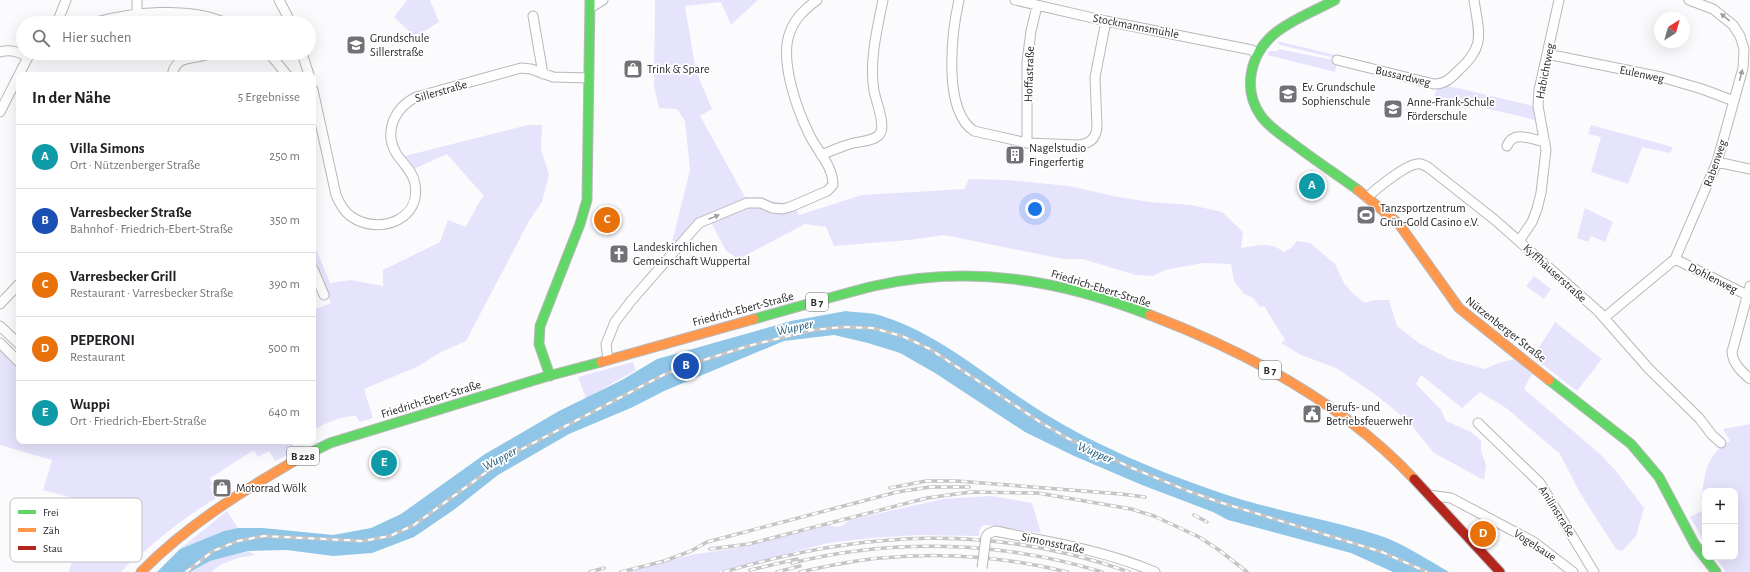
<!DOCTYPE html>
<html lang="de">
<meta charset="utf-8">
<style>
:root{--surface:#fff;--page:#f6f6f6;--text:#202124;--muted:#757577;--line:#e0e0e0;--accent:#ea580c}
body{margin:0;font-family:"Alegreya Sans",sans-serif;background:var(--page);color:var(--text)}
.controls{position:absolute;right:12px;bottom:12px;display:grid;overflow:hidden;border-radius:8px;box-shadow:0 4px 16px #0002}
.controls button{width:36px;height:36px;display:grid;place-items:center;padding:0;border:0;border-bottom:1px solid var(--line);background:var(--surface);color:var(--text);font:20px sans-serif}
.compass{position:absolute;left:1654px;top:12px;width:36px;height:36px;border-radius:50%;background:var(--surface);box-shadow:0 4px 16px #0002;rotate:37deg}
.you{position:absolute;left:1035px;top:209px;width:14px;height:14px;margin:-10px;border:3px solid #fff;border-radius:50%;background:#1a73e8;box-shadow:0 0 0 6px #1a73e833}
.badge{display:grid;place-items:center;width:26px;height:26px;border-radius:50%;background:var(--accent);color:#fff;font-size:13px;font-weight:700}
.pin{position:absolute;translate:-50% -50%;border:2px solid #fff;box-shadow:0 1px 4px #0006}
.list{margin:0;padding:0;list-style:none}
h2{display:flex;justify-content:space-between;align-items:center;height:52px;margin:0;padding:0 16px;font-size:17px}
h2 small{font-size:13px;font-weight:400;color:var(--muted)}
.list li{display:grid;grid-template-columns:26px 1fr auto;gap:12px;align-items:center;box-sizing:border-box;height:64px;padding:0 16px;border-top:1px solid var(--line)}
.list b{display:block;font-size:15px;white-space:nowrap}
.list p{margin:0;font-size:13px;white-space:nowrap;color:var(--muted)}
.list em{font-size:13px;font-style:normal;color:var(--muted)}
.icon{flex:none;width:22px;height:22px;fill:none;stroke:currentColor;stroke-width:2;stroke-linecap:round;stroke-linejoin:round}
.map{position:relative;flex:none;width:1750px;height:572px;overflow:hidden}
.search{position:absolute;background:var(--surface);box-shadow:0 4px 16px #0002;left:16px;top:16px;width:300px;height:44px;display:flex;align-items:center;gap:10px;box-sizing:border-box;padding:0 14px;border-radius:22px;color:var(--muted);font-size:15px}
.panel{position:absolute;background:var(--surface);box-shadow:0 4px 16px #0002;left:16px;top:72px;width:300px;height:372px;border-radius:8px}
.map>svg:first-child{display:block}
</style>
<div class="map">
<svg width="1750" height="572" viewBox="0 0 1750 572">
<rect width="100%" height="100%" fill="#fbfbfe"/>
<path fill="#e6e4fc" d="M 407,0 L 430,0 L 439,22 L 415,37 L 394,17 Z
M 655,0 L 758,0 L 731,25 L 721,2 L 685,6 L 696,71 L 712,109 L 700,116 L 745,197 L 762,197 L 771,201 L 794,204 L 799,215 L 862,195 L 964,189 L 969,179 L 1007,180 L 1069,186 L 1118,197 L 1150,202 L 1191,205 L 1222,212 L 1243,232 L 1241,248 C 1259,246 1269,241 1284,252 L 1291,248 L 1297,241 L 1310,243 L 1335,264 L 1344,283 L 1354,295 L 1365,303 L 1374,300 L 1389,300 L 1397,326 L 1419,343 L 1449,359 L 1485,369 L 1498,363 L 1515,359 L 1532,374 L 1524,389 L 1601,455 L 1615,470 L 1644,508 L 1636,536 L 1622,551 L 1616,549 L 1580,493 L 1560,454 L 1506,408 L 1480,392 L 1462,408 L 1421,375 L 1416,384 L 1441,410 L 1446,421 L 1471,432 L 1481,441 L 1481,451 L 1486,465 L 1484,480 L 1434,453 L 1408,421 L 1376,395 L 1336,368 L 1301,355 L 1281,343 L 1285,340 L 1264,306 L 1260,307 L 1253,298 L 1244,294 L 1234,281 L 1231,264 L 1203,263 L 1165,270 L 1153,276 L 1136,275 L 1083,259 L 1063,259 L 944,235 L 909,240 L 834,246 L 826,227 L 805,224 L 739,259 L 726,251 L 707,215 L 694,222 L 670,250 L 690,170 L 685,121 L 677,109 L 659,108 L 654,87 Z
M 1277,41 L 1440,80 L 1435,82 L 1280,45 Z
M 1279,49 L 1337,61 L 1335,72 L 1267,55 L 1269,51 L 1278,51 Z
M 1444,86 L 1458,88 L 1533,106 L 1535,120 L 1434,96 L 1438,87 Z
M 528,125 L 542,125 L 541,150 L 549,174 L 542,202 L 529,221 L 466,341 L 439,353 L 419,366 L 364,389 L 373,418 L 360,422 L 356,416 C 340,416 327,423 313,430 L 313,310 L 331,303 L 313,258 L 313,242 L 330,283 L 351,280 L 383,286 L 383,270 L 440,242 L 448,220 L 466,227 L 478,204 L 484,196 L 447,154 L 414,169 L 405,156 Z
M 1591,125 L 1673,147 L 1670,153 L 1642,147 L 1628,184 L 1591,172 L 1601,137 L 1588,134 Z
M 1585,208 L 1613,222 L 1605,242 L 1591,236 L 1588,242 L 1577,238 Z
M 1534,276 L 1551,289 L 1544,299 L 1526,286 Z
M 1555,322 L 1602,359 L 1577,391 L 1533,357 Z
M 0,346 L 19,365 L 19,441 L 293,441 L 292,453 L 275,461 L 269,451 L 258,457 L 254,450 L 210,478 L 212,485 L 210,487 L 216,498 C 188,516 162,534 138,558 L 136,556 L 121,572 L 69,572 L 80,533 L 98,524 L 95,514 L 81,518 L 84,501 L 43,490 L 52,460 L 0,445 Z
M 633,362 L 636,370 L 586,398 L 578,377 Z
M 1750,424 L 1750,572 L 1726,572 L 1715,557 L 1735,557 L 1735,491 L 1705,491 L 1705,505 L 1701,498 C 1706,471 1705,456 1730,441 L 1723,429 Z
M 991,496 L 1032,503 L 1041,533 L 986,525 C 980,526 979,530 979,536 L 919,535 L 872,538 L 828,543 L 717,572 L 622,572 L 691,555 L 748,546 L 829,525 C 839,528 842,527 849,520 L 943,499 Z
M 1705,509 L 1705,543 L 1690,517 Z
M 227,511 L 238,528 L 224,531 L 180,549 Z
M 248,551 L 255,555 L 238,558 L 222,564 L 211,572 L 190,572 L 210,561 Z"/>
<path fill="#8fc6e8" d="M 846,311 C 858,313 871,312 882,316 C 942,335 989,379 1042,412 C 1101,449 1176,479 1243,500 C 1287,513 1334,521 1378,535 C 1403,543 1426,559 1449,572 L 1393,572 L 1351,553 L 1228,520 L 1213,512 L 1142,485 L 1074,456 L 1025,432 L 935,373 L 900,353 L 868,343 L 834,335 L 784,341 L 664,391 L 633,407 L 569,434 L 498,475 L 455,509 L 414,537 L 372,553 L 333,556 L 287,550 L 248,551 L 210,561 L 190,572 L 157,572 L 180,549 L 224,531 L 238,528 L 263,528 L 333,535 L 371,528 L 401,514 L 485,454 L 559,411 L 622,380 L 657,359 L 791,321 Z"/>
<g fill="none" stroke-linecap="round" stroke-linejoin="round">
<defs>
<path id="street" d="M 137,0 L 137,15
M 279,0 L 291,23
M 959,0 C 952,31 942,110 974,131 L 1027,143 L 1078,145 C 1089,144 1096,139 1097,127 L 1095,77 L 1106,21
M 1015,0 L 1106,21 L 1252,50 L 1256,54
M 590,8 L 603,0
M 533,16 L 543,74
M 57,23 L 66,0
M 92,23 C 131,12 189,6 226,23
M 0,52 C 11,49 19,52 28,57
M 269,53 L 287,75
M 302,53 L 309,75
M 1547,54 L 1661,77 L 1702,89 L 1734,101
M 1337,60 L 1434,84 C 1445,84 1450,79 1458,71 C 1486,46 1479,34 1474,0
M 172,75 C 177,52 197,61 211,53
M 313,90 L 336,195 C 341,206 345,214 357,220 C 384,233 421,218 415,184 C 413,171 402,163 396,153 C 383,130 396,107 416,97 L 521,68 L 531,69 L 553,77 L 589,78
M 0,112 L 28,57 L 32,53
M 1027,143 L 1027,62 L 1031,31 L 1037,6
M 1507,146 C 1513,130 1531,139 1545,142
M 821,155 C 831,151 840,147 850,144 C 859,141 872,142 879,135 C 887,127 876,102 874,91 C 869,62 877,29 883,0
M 1717,162 L 1750,169
M 1367,198 C 1375,189 1406,165 1417,164 C 1422,163 1426,166 1429,168 L 1495,220 L 1598,311 L 1649,369 L 1699,418 L 1712,435 L 1721,443
M 1519,241 L 1532,222 L 1537,209 L 1541,193 L 1546,150 L 1538,106 L 1539,90 L 1559,0
M 1675,259 L 1747,295 L 1750,298
M 313,269 L 324,295
M 1750,286 L 1732,352 C 1733,364 1741,371 1750,379
M 0,304 L 19,284
M 1604,318 L 1675,259 L 1717,162 L 1743,68 L 1744,49 L 1740,36 L 1733,25 L 1713,9 L 1689,0
M 0,326 L 19,344
M 0,343 L 19,362
M 608,360 L 606,344 L 615,322 L 631,301 L 699,223 L 747,203 L 761,203 L 772,208 L 782,209 L 790,207 L 827,191 L 833,185 C 833,166 818,152 810,136 C 797,110 779,60 790,32 C 795,18 805,9 817,0
M 1478,423 L 1540,483 L 1594,572
M 1429,495 L 1451,498 L 1534,542 L 1573,572
M 986,537 L 988,534 L 995,531 C 1049,542 1104,550 1155,572"/>
<path id="fast" d="M 1335,0 C 1315,11 1292,19 1274,34 C 1250,55 1242,89 1261,116 C 1269,127 1280,134 1291,142 C 1313,159 1336,174 1358,190
M 754,319 C 794,308 834,296 874,286 C 970,264 1060,280 1150,315
M 550,376 L 539,344 L 540,326 L 580,224 L 587,200 L 590,0
M 1549,380 L 1631,444 L 1659,477 L 1695,545 L 1716,572
M 298,459 L 330,443 L 548,376 L 601,362"/>
<path id="slow" d="M 1358,190 L 1399,224 L 1459,308 L 1549,380
M 1150,315 C 1247,352 1343,403 1414,479
M 601,362 L 754,319
M 141,572 C 186,526 242,491 298,459"/>
<path id="jam" d="M 1414,479 L 1500,572"/>
</defs>
<use href="#street" stroke="#b8b8bb" stroke-width="11"/>
<use href="#fast" stroke="#b8b8bb" stroke-width="11"/>
<use href="#slow" stroke="#b8b8bb" stroke-width="11"/>
<use href="#jam" stroke="#b8b8bb" stroke-width="11"/>
<use href="#street" stroke="#fefeff" stroke-width="9"/>
<use href="#fast" stroke="#63d668" stroke-width="9"/>
<use href="#slow" stroke="#ff974d" stroke-width="9"/>
<use href="#jam" stroke="#b3261e" stroke-width="9"/>
<defs>
<path id="rail" d="M 890,488 L 926,481 L 957,481 L 1121,494 L 1145,497
M 1194,515 L 1207,522
M 710,549 L 749,544 L 927,498 L 971,492 L 1038,493 L 1131,509 L 1154,516 L 1199,537 L 1219,550 L 1247,572
M 664,561 L 691,551 L 707,542 L 897,492 L 930,487 L 969,487
M 792,563 C 894,538 1002,541 1102,572
M 750,570 L 797,559
M 186,572 L 213,551 L 238,541 L 264,536 L 363,541 L 390,536 L 414,525 L 492,468 L 520,450 L 663,375 L 688,365 L 748,346 L 813,330 L 842,327 L 872,328 L 902,336 L 930,349 L 1040,422 L 1069,439 L 1132,468 L 1188,491 L 1219,502 L 1382,552 L 1427,572
M 590,572 L 604,568
M 621,572 L 668,560
M 724,572 C 862,531 992,523 1129,572
M 777,572 L 800,566
M 800,572 C 827,566 854,560 881,558 C 943,552 1006,557 1067,572"/>
</defs>
<use href="#rail" stroke="#c5c5c6" stroke-width="3.5"/>
<use href="#rail" stroke="#fff" stroke-width="2" stroke-dasharray="6" stroke-linecap="butt"/>
<defs>
<path id="street-bridge" d="M 982,568 L 986,537"/>
</defs>
<use href="#street-bridge" stroke="#b8b8bb" stroke-width="11" stroke-linecap="butt"/>
<use href="#street-bridge" stroke="#fefeff" stroke-width="9"/>
</g>
<defs><path id="oneway-solid" d="M-6-.8H1V-3.2L6.5 0L1 3.2V.8H-6Z"/></defs>
<g fill="#9e9da0">
<use href="#oneway-solid" transform="translate(1725 17) rotate(-141)"/>
<use href="#oneway-solid" transform="translate(1741 75) rotate(-75)"/>
<use href="#oneway-solid" transform="translate(714 217) rotate(-22)"/>
</g>
<defs>
<symbol id="school-square" viewBox="-11 -11 22 22"><rect x="-9" y="-9" width="18" height="18" rx="4" fill="#727175" stroke="#fff"/><path d="M0-5L7-2L0 1L-7-2ZM-4 1L0 2.5L4 1V4Q0 6-4 4Z" fill="#fff"/></symbol>
<symbol id="shop-square" viewBox="-11 -11 22 22"><rect x="-9" y="-9" width="18" height="18" rx="4" fill="#727175" stroke="#fff"/><path d="M-5-2.5h2.3a2.7 3.5 0 0 1 5.4 0H5L5.5 6h-11ZM-1.5-2.5h3a1.5 2.3 0 0 0-3 0Z" fill="#fff"/></symbol>
<symbol id="building-square" viewBox="-11 -11 22 22"><rect x="-9" y="-9" width="18" height="18" rx="4" fill="#727175" stroke="#fff"/><path d="M-4-6H4V6H1V3H-1V6H-4ZM-2.5-4.3h1.7v1.8h-1.7ZM.8-4.3h1.7v1.8H.8ZM-2.5-1h1.7V.8h-1.7ZM.8-1h1.7V.8H.8Z" fill="#fff"/></symbol>
<symbol id="stadium-square" viewBox="-11 -11 22 22"><rect x="-9" y="-9" width="18" height="18" rx="4" fill="#727175" stroke="#fff"/><path d="M0-5a6.5 5 0 1 0 0 10a6.5 5 0 1 0 0-10ZM-3.5-1.8h7v3.6h-7Z" fill="#fff"/></symbol>
<symbol id="church-square" viewBox="-11 -11 22 22"><rect x="-9" y="-9" width="18" height="18" rx="4" fill="#727175" stroke="#fff"/><path d="M-1.2-6h2.4v3.5h3.3v2.4h-3.3V6h-2.4V-.1h-3.3v-2.4h3.3Z" fill="#fff"/></symbol>
<symbol id="civic-square" viewBox="-11 -11 22 22"><rect x="-9" y="-9" width="18" height="18" rx="4" fill="#727175" stroke="#fff"/><path d="M-.6-6.5H3V-4.5H.6V-3L4-1V1h2V6H-6V1h2V-1L-.6-3ZM-1.2 2.5V6h2.4V2.5Z" fill="#fff"/></symbol>
</defs>
<g fill-rule="evenodd">
<use href="#school-square" x="345" y="34" width="22" height="22"/>
<use href="#shop-square" x="622" y="58" width="22" height="22"/>
<use href="#school-square" x="1277" y="83" width="22" height="22"/>
<use href="#school-square" x="1382" y="98" width="22" height="22"/>
<use href="#building-square" x="1004" y="144" width="22" height="22"/>
<use href="#stadium-square" x="1355" y="204" width="22" height="22"/>
<use href="#church-square" x="608" y="243" width="22" height="22"/>
<use href="#civic-square" x="1301" y="403" width="22" height="22"/>
<use href="#shop-square" x="211" y="477" width="22" height="22"/>
</g>
<g text-anchor="middle" dominant-baseline="central" stroke-width="3.5" stroke-linejoin="round" paint-order="stroke">
<g fill="#fff" stroke="#68686b" stroke-width="1">
<rect x="806" y="293" width="22" height="18" rx="3"/>
<rect x="1259" y="361" width="22" height="18" rx="3"/>
<rect x="287" y="447" width="32" height="18" rx="3"/>
</g>
<g font-size="11" font-weight="bold" fill="#28272b">
<text x="817" y="302">B 7</text>
<text x="1270" y="370">B 7</text>
<text x="303" y="456">B 228</text>
</g>
<g font-size="12" fill="#28272b" stroke="#fff">
<text transform="translate(1136 26) rotate(11)">Stockmannsmühle</text>
<text transform="translate(1545 71) rotate(-79)">Habichtweg</text>
<text transform="translate(1029 74) rotate(-88)">Hoffastraße</text>
<text transform="translate(1642 74) rotate(12)">Eulenweg</text>
<text transform="translate(1403 76) rotate(13)">Bussardweg</text>
<text transform="translate(441 91) rotate(-16)">Sillerstraße</text>
<text transform="translate(1715 163) rotate(-71)">Rabenweg</text>
<text transform="translate(1555 273) rotate(42)">Kyffhäuserstraße</text>
<text transform="translate(1713 278) rotate(27)">Dohlenweg</text>
<text transform="translate(1101 288) rotate(17)">Friedrich-Ebert-Straße</text>
<text transform="translate(743 309) rotate(-15)">Friedrich-Ebert-Straße</text>
<text transform="translate(1506 329) rotate(38)">Nützenberger Straße</text>
<text transform="translate(431 399) rotate(-17)">Friedrich-Ebert-Straße</text>
<text transform="translate(1557 511) rotate(58)">Anilinstraße</text>
<text transform="translate(1053 543) rotate(12)">Simonsstraße</text>
<text transform="translate(1535 545) rotate(33)">Vogelsaue</text>
</g>
<g font-size="12" fill="#28272b" stroke="#fff" text-anchor="start">
<text x="370" y="38">Grundschule<tspan x="370" dy="14">Sillerstraße</tspan></text>
<text x="647" y="69">Trink &amp; Spare</text>
<text x="1302" y="87">Ev. Grundschule<tspan x="1302" dy="14">Sophienschule</tspan></text>
<text x="1407" y="102">Anne-Frank-Schule<tspan x="1407" dy="14">Förderschule</tspan></text>
<text x="1029" y="148">Nagelstudio<tspan x="1029" dy="14">Fingerfertig</tspan></text>
<text x="1380" y="208">Tanzsportzentrum<tspan x="1380" dy="14">Grün-Gold Casino e.V.</tspan></text>
<text x="633" y="247">Landeskirchlichen<tspan x="633" dy="14">Gemeinschaft Wuppertal</tspan></text>
<text x="1326" y="407">Berufs- und<tspan x="1326" dy="14">Betriebsfeuerwehr</tspan></text>
<text x="236" y="488">Motorrad Wölk</text>
</g>
<g font-size="13" font-style="italic" fill="#1f5b7b" stroke="#fff">
<text transform="translate(795 328) rotate(-13)">Wupper</text>
<text transform="translate(1095 453) rotate(23)">Wupper</text>
<text transform="translate(500 459) rotate(-29)">Wupper</text>
</g>
</g>
<rect x="10" y="498" width="132" height="64" rx="6" fill="#fff" stroke="#bebebf" stroke-width="1"/>
<rect x="18" y="510" width="18" height="4" fill="#63d668"/>
<rect x="18" y="528" width="18" height="4" fill="#ff974d"/>
<rect x="18" y="546" width="18" height="4" fill="#b3261e"/>
<g font-size="11" fill="#28272b">
<text x="43" y="516">Frei</text>
<text x="43" y="534">Zäh</text>
<text x="43" y="552">Stau</text>
</g>
</svg>
<div class="controls">
<button>+</button>
<button>−</button>
</div>
<svg class="compass" viewBox="-18 -18 36 36"><path d="M0-13l5 13h-10z" fill="#e53935"/><path d="M0 13l5-13h-10z" fill="#757577"/></svg>
<div class="you"></div>
<div class="pin badge" style="left:1312px;top:186px;background:#0f9aa8">A</div>
<div class="pin badge" style="left:686px;top:366px;background:#1a4fb4">B</div>
<div class="pin badge" style="left:607px;top:220px;background:#e8710a">C</div>
<div class="pin badge" style="left:1483px;top:534px;background:#e8710a">D</div>
<div class="pin badge" style="left:384px;top:463px;background:#0f9aa8">E</div>
<div class="search"><svg class="icon" aria-label="search" viewBox="0 0 24 24"><circle cx="10" cy="10" r="6"/><path d="M15 15l6 6"/></svg>Hier suchen</div>
<section class="panel">
<h2>In der Nähe<small>5 Ergebnisse</small></h2>
<ul class="list">
<li><span class="badge" style="background:#0f9aa8">A</span><div><b>Villa Simons</b><p>Ort · Nützenberger Straße</p></div><em>250 m</em></li>
<li><span class="badge" style="background:#1a4fb4">B</span><div><b>Varresbecker Straße</b><p>Bahnhof · Friedrich-Ebert-Straße</p></div><em>350 m</em></li>
<li><span class="badge" style="background:#e8710a">C</span><div><b>Varresbecker Grill</b><p>Restaurant · Varresbecker Straße</p></div><em>390 m</em></li>
<li><span class="badge" style="background:#e8710a">D</span><div><b>PEPERONI</b><p>Restaurant</p></div><em>500 m</em></li>
<li><span class="badge" style="background:#0f9aa8">E</span><div><b>Wuppi</b><p>Ort · Friedrich-Ebert-Straße</p></div><em>640 m</em></li>
</ul>
</section>
</div>
